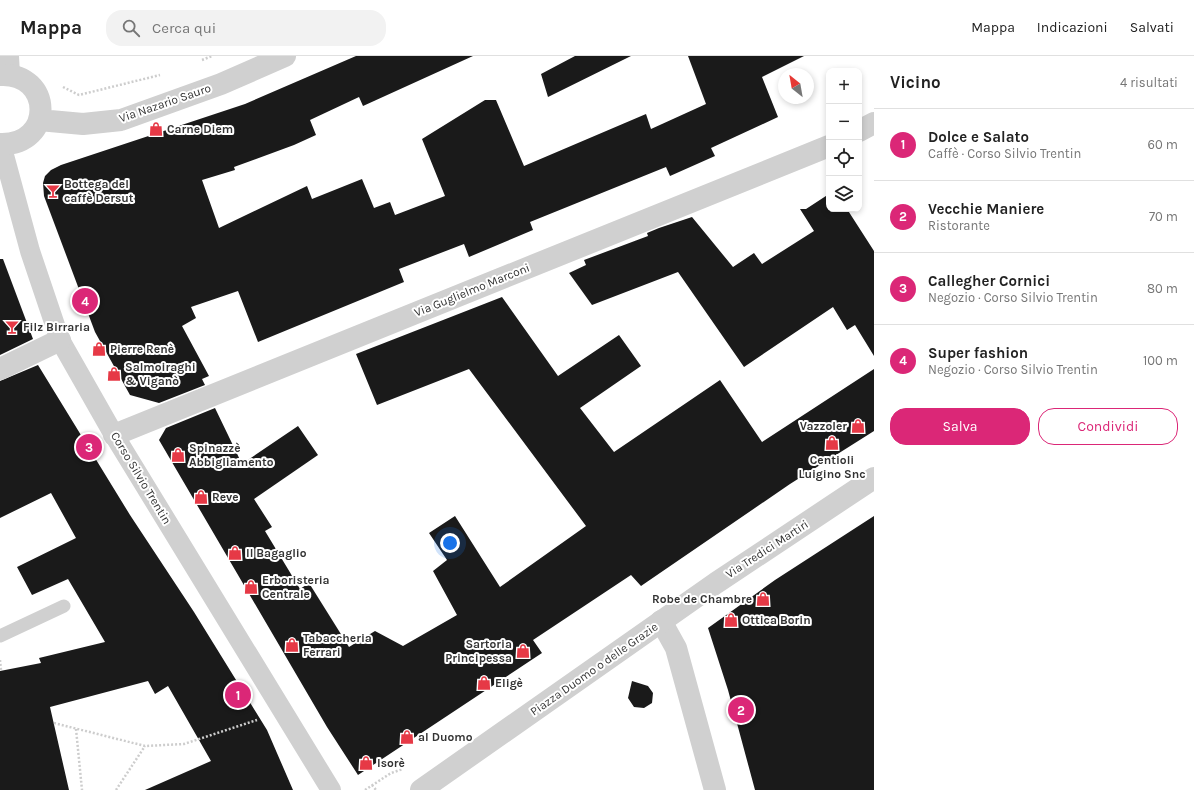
<!DOCTYPE html>
<html lang="it">
<meta charset="utf-8">
<style>
:root{--surface:#fff;--page:#f2f2f2;--text:#222;--muted:#767676;--line:#e0e0e0;--accent:#db2777}
body{margin:0;font-family:Karla,sans-serif;background:var(--page);color:var(--text)}
.controls{position:absolute;right:12px;top:12px;display:grid;overflow:hidden;border-radius:8px;box-shadow:0 2px 6px #0003}
.controls button{width:36px;height:36px;display:grid;place-items:center;padding:0;border:0;border-bottom:1px solid var(--line);background:var(--surface);color:var(--text);font:20px sans-serif}
.compass{position:absolute;left:778px;top:12px;width:36px;height:36px;border-radius:50%;background:var(--surface);box-shadow:0 2px 6px #0003;rotate:329deg}
.you{position:absolute;left:450px;top:487px;width:14px;height:14px;margin:-10px;border:3px solid #fff;border-radius:50%;background:#1a73e8;box-shadow:0 0 0 6px #1a73e833}
.badge{display:grid;place-items:center;width:26px;height:26px;border-radius:50%;background:var(--accent);color:#fff;font-size:13px;font-weight:700}
.pin{position:absolute;translate:-50% -50%;border:2px solid #fff;box-shadow:0 1px 4px #0006}
.list{margin:0;padding:0;list-style:none}
h2{display:flex;justify-content:space-between;align-items:center;height:52px;margin:0;padding:0 16px;font-size:17px}
h2 small{font-size:13px;font-weight:400;color:var(--muted)}
.list li{display:grid;grid-template-columns:26px 1fr auto;gap:12px;align-items:center;box-sizing:border-box;height:72px;padding:0 16px;border-top:1px solid var(--line)}
.list b{display:block;font-size:15px;white-space:nowrap}
.list p{margin:0;font-size:13px;white-space:nowrap;color:var(--muted)}
.list em{font-size:13px;font-style:normal;color:var(--muted)}
.actions{display:flex;gap:8px;padding:12px 16px}
.actions a{flex:1;padding:9px 0;border:1px solid var(--accent);border-radius:16px;text-align:center;font-size:14px;color:var(--accent)}
.actions .main{background:var(--accent);color:#fff}
.icon{flex:none;width:22px;height:22px;fill:none;stroke:currentColor;stroke-width:2;stroke-linecap:round;stroke-linejoin:round}
.map{position:relative;flex:none;width:874px;height:734px;overflow:hidden}
header{display:flex;align-items:center;gap:24px;box-sizing:border-box;height:56px;padding:0 20px;background:var(--surface);border-bottom:1px solid var(--line)}
header strong{font-size:19px}
nav{display:flex;gap:22px;margin-inline-start:auto;font-size:14px}
.search{width:280px;height:36px;background:var(--page);display:flex;align-items:center;gap:10px;box-sizing:border-box;padding:0 14px;border-radius:16px;color:var(--muted);font-size:15px}
main{display:flex}
aside{flex:1;background:var(--surface)}
.map>svg:first-child{display:block}
</style>
<header>
<strong>Mappa</strong>
<div class="search"><svg class="icon" aria-label="search" viewBox="0 0 24 24"><circle cx="10" cy="10" r="6"/><path d="M15 15l6 6"/></svg>Cerca qui</div>
<nav><a>Mappa</a><a>Indicazioni</a><a>Salvati</a></nav>
</header>
<main>
<div class="map">
<svg width="874" height="734" viewBox="0 0 874 734">
<rect width="100%" height="100%" fill="#fff"/>
<path fill="#1a1a1a" d="M 356,0 L 473,0 L 363,50 L 359,41 L 310,64 L 316,79 L 294,89 L 234,111 L 235,114 L 202,124 L 219,172 L 307,130 L 312,143 L 362,123 L 374,152 L 390,146 L 395,159 L 445,140 L 422,83 L 485,44 L 496,44 L 524,110 L 646,58 L 651,73 L 706,48 L 688,0 L 804,0 L 762,21 L 778,61 L 711,92 L 715,100 L 670,120 L 666,111 L 530,166 L 533,174 L 469,201 L 464,188 L 399,213 L 404,226 L 258,286 L 238,235 L 191,251 L 196,262 L 182,270 L 209,320 L 202,323 L 205,329 L 159,347 L 130,339 L 95,276 L 44,140 L 43,127 L 45,120 L 51,114 L 61,109 L 245,48 Z
M 575,0 L 631,0 L 548,41 L 541,18 Z
M 829,138 L 829,153 L 847,153 L 874,195 L 874,300 L 855,269 L 847,274 L 833,251 L 744,311 L 678,216 L 592,249 L 569,217 L 586,209 L 584,204 L 648,180 L 647,177 L 659,172 L 692,161 L 733,211 L 754,197 L 762,208 L 814,175 L 800,153 L 806,153 Z
M 0,203 L 3,203 L 33,283 L 0,299 Z
M 502,241 L 558,320 L 619,279 L 641,310 L 580,352 L 614,396 L 720,324 L 762,386 L 874,313 L 874,375 L 790,428 L 641,530 L 631,519 L 533,584 L 542,597 L 358,719 L 327,671 L 159,384 L 166,372 L 215,352 L 242,408 L 298,370 L 318,399 L 254,443 L 272,471 L 265,475 L 300,533 L 309,527 L 349,591 L 375,575 L 403,590 L 457,559 L 433,515 L 447,504 L 429,477 L 455,460 L 500,531 L 586,470 L 469,313 L 377,349 L 356,298 Z
M 38,309 L 130,459 L 194,556 L 267,674 L 293,734 L 145,734 L 211,705 L 168,630 L 155,638 L 148,625 L 50,651 L 69,734 L 0,734 L 0,615 L 41,607 L 39,602 L 105,586 L 68,523 L 32,539 L 17,511 L 76,482 L 51,437 L 0,462 L 0,325 Z
M 874,460 L 874,734 L 755,734 L 728,634 L 708,572 L 775,524 Z
M 632,625 L 648,630 L 653,637 L 652,647 L 644,652 L 634,651 L 628,642 Z"/>
<g fill="none" stroke-linecap="round" stroke-linejoin="round">
<path stroke="#cdcdcd" stroke-width="2.5" stroke-dasharray="2 2" stroke-linecap="butt" d="M 202,4 L 212,0
M 63,31 L 79,39 L 160,19
M 0,604 L 1,614
M 54,667 L 145,690 L 184,688 L 257,664
M 76,673 L 82,734
M 372,729 L 376,734
M 116,734 L 145,690
M 365,734 L 391,717 L 403,713"/>
<path stroke="#d0d0d0" stroke-width="13" d="M 0,580 L 64,550"/>
<path stroke="#d0d0d0" stroke-width="20" d="M 1,88 L 30,195 L 60,284 L 114,379 L 331,734"/>
<path stroke="#d0d0d0" stroke-width="22" d="M 8,0 L 9,19
M 859,75 L 874,67
M 0,313 L 60,284
M 114,379 L 829,90
M 661,565 L 676,592 L 715,734"/>
<path stroke="#d0d0d0" stroke-width="22" d="M 0,19 C 53,16 55,90 0,88
M 39,64 L 83,68 L 121,64 L 221,28 L 285,0
M 421,734 L 716,527 L 874,422"/>
</g>
<defs>
<symbol id="shop-bare" viewBox="-9 -9 18 18"><path d="M-5-2.5h2.3a2.7 3.5 0 0 1 5.4 0H5L5.5 6h-11ZM-1.5-2.5h3a1.5 2.3 0 0 0-3 0Z" fill="#e63946" stroke="#fff" stroke-width="2.5" paint-order="stroke"/></symbol>
<symbol id="bar-bare" viewBox="-9 -9 18 18"><path d="M-6-5H6L.8 .8V4.5H3.5V6h-7V4.5H-.8V.8Z" fill="#e63946" stroke="#fff" stroke-width="2.5" paint-order="stroke"/></symbol>
</defs>
<g fill-rule="evenodd">
<use href="#shop-bare" x="146" y="63" width="20" height="20"/>
<use href="#bar-bare" x="43" y="125" width="20" height="20"/>
<use href="#bar-bare" x="2" y="261" width="20" height="20"/>
<use href="#shop-bare" x="89" y="283" width="20" height="20"/>
<use href="#shop-bare" x="104" y="308" width="20" height="20"/>
<use href="#shop-bare" x="848" y="360" width="20" height="20"/>
<use href="#shop-bare" x="822" y="377" width="20" height="20"/>
<use href="#shop-bare" x="168" y="389" width="20" height="20"/>
<use href="#shop-bare" x="191" y="431" width="20" height="20"/>
<use href="#shop-bare" x="225" y="487" width="20" height="20"/>
<use href="#shop-bare" x="241" y="521" width="20" height="20"/>
<use href="#shop-bare" x="753" y="533" width="20" height="20"/>
<use href="#shop-bare" x="721" y="554" width="20" height="20"/>
<use href="#shop-bare" x="282" y="579" width="20" height="20"/>
<use href="#shop-bare" x="513" y="585" width="20" height="20"/>
<use href="#shop-bare" x="474" y="617" width="20" height="20"/>
<use href="#shop-bare" x="397" y="671" width="20" height="20"/>
<use href="#shop-bare" x="356" y="697" width="20" height="20"/>
</g>
<g text-anchor="middle" dominant-baseline="central" stroke-width="4" stroke-linejoin="round" paint-order="stroke">
<g font-size="12" fill="#333" stroke="#fff">
<text transform="translate(165 47) rotate(-19)">Via Nazario Sauro</text>
<text transform="translate(472 234) rotate(-22)">Via Guglielmo Marconi</text>
<text transform="translate(141 422) rotate(59)">Corso Silvio Trentin</text>
<text transform="translate(767 493) rotate(-33)">Via Tredici Martiri</text>
<text transform="translate(594 613) rotate(-35)">Piazza Duomo o delle Grazie</text>
</g>
<g font-size="12" font-weight="bold" fill="#333" stroke="#fff" text-anchor="start">
<text x="167" y="73">Carne Diem</text>
<text x="64" y="128">Bottega del<tspan x="64" dy="14">caffè Dersut</tspan></text>
<text x="23" y="271">Filz Birraria</text>
<text x="110" y="293">Pierre Renè</text>
<text x="125" y="311">Salmoiraghi<tspan x="125" dy="14">&amp; Viganò</tspan></text>
<text x="847" y="370" text-anchor="end">Vazzoler</text>
<text x="189" y="392">Spinazzè<tspan x="189" dy="14">Abbigliamento</tspan></text>
<text x="832" y="404" text-anchor="middle">Centioli<tspan x="832" dy="14">Luigino Snc</tspan></text>
<text x="212" y="441">Reve</text>
<text x="246" y="497">Il Bagaglio</text>
<text x="262" y="524">Erboristeria<tspan x="262" dy="14">Centrale</tspan></text>
<text x="752" y="543" text-anchor="end">Robe de Chambre</text>
<text x="742" y="564">Ottica Borin</text>
<text x="303" y="582">Tabaccheria<tspan x="303" dy="14">Ferrari</tspan></text>
<text x="512" y="588" text-anchor="end">Sartoria<tspan x="512" dy="14">Principessa</tspan></text>
<text x="495" y="627">Eligè</text>
<text x="418" y="681">al Duomo</text>
<text x="377" y="707">Isorè</text>
</g>
</g>
</svg>
<div class="controls">
<button>+</button>
<button>−</button>
<button><svg class="icon" aria-label="locate" viewBox="0 0 24 24"><circle cx="12" cy="12" r="6"/><path d="M12 2v4M12 18v4M2 12h4M18 12h4"/></svg></button>
<button><svg class="icon" aria-label="layers" viewBox="0 0 24 24"><path d="M12 4l9 5-9 5-9-5zM3 14l9 5 9-5"/></svg></button>
</div>
<svg class="compass" viewBox="-18 -18 36 36"><path d="M0-13l5 13h-10z" fill="#e53935"/><path d="M0 13l5-13h-10z" fill="#767676"/></svg>
<div class="you"></div>
<div class="pin badge" style="left:238px;top:639px">1</div>
<div class="pin badge" style="left:741px;top:654px">2</div>
<div class="pin badge" style="left:89px;top:391px">3</div>
<div class="pin badge" style="left:85px;top:245px">4</div>
</div>
<aside>
<h2>Vicino<small>4 risultati</small></h2>
<ul class="list">
<li><span class="badge">1</span><div><b>Dolce e Salato</b><p>Caffè · Corso Silvio Trentin</p></div><em>60 m</em></li>
<li><span class="badge">2</span><div><b>Vecchie Maniere</b><p>Ristorante</p></div><em>70 m</em></li>
<li><span class="badge">3</span><div><b>Callegher Cornici</b><p>Negozio · Corso Silvio Trentin</p></div><em>80 m</em></li>
<li><span class="badge">4</span><div><b>Super fashion</b><p>Negozio · Corso Silvio Trentin</p></div><em>100 m</em></li>
</ul>
<div class="actions"><a class="main">Salva</a><a>Condividi</a></div>
</aside>
</main>
